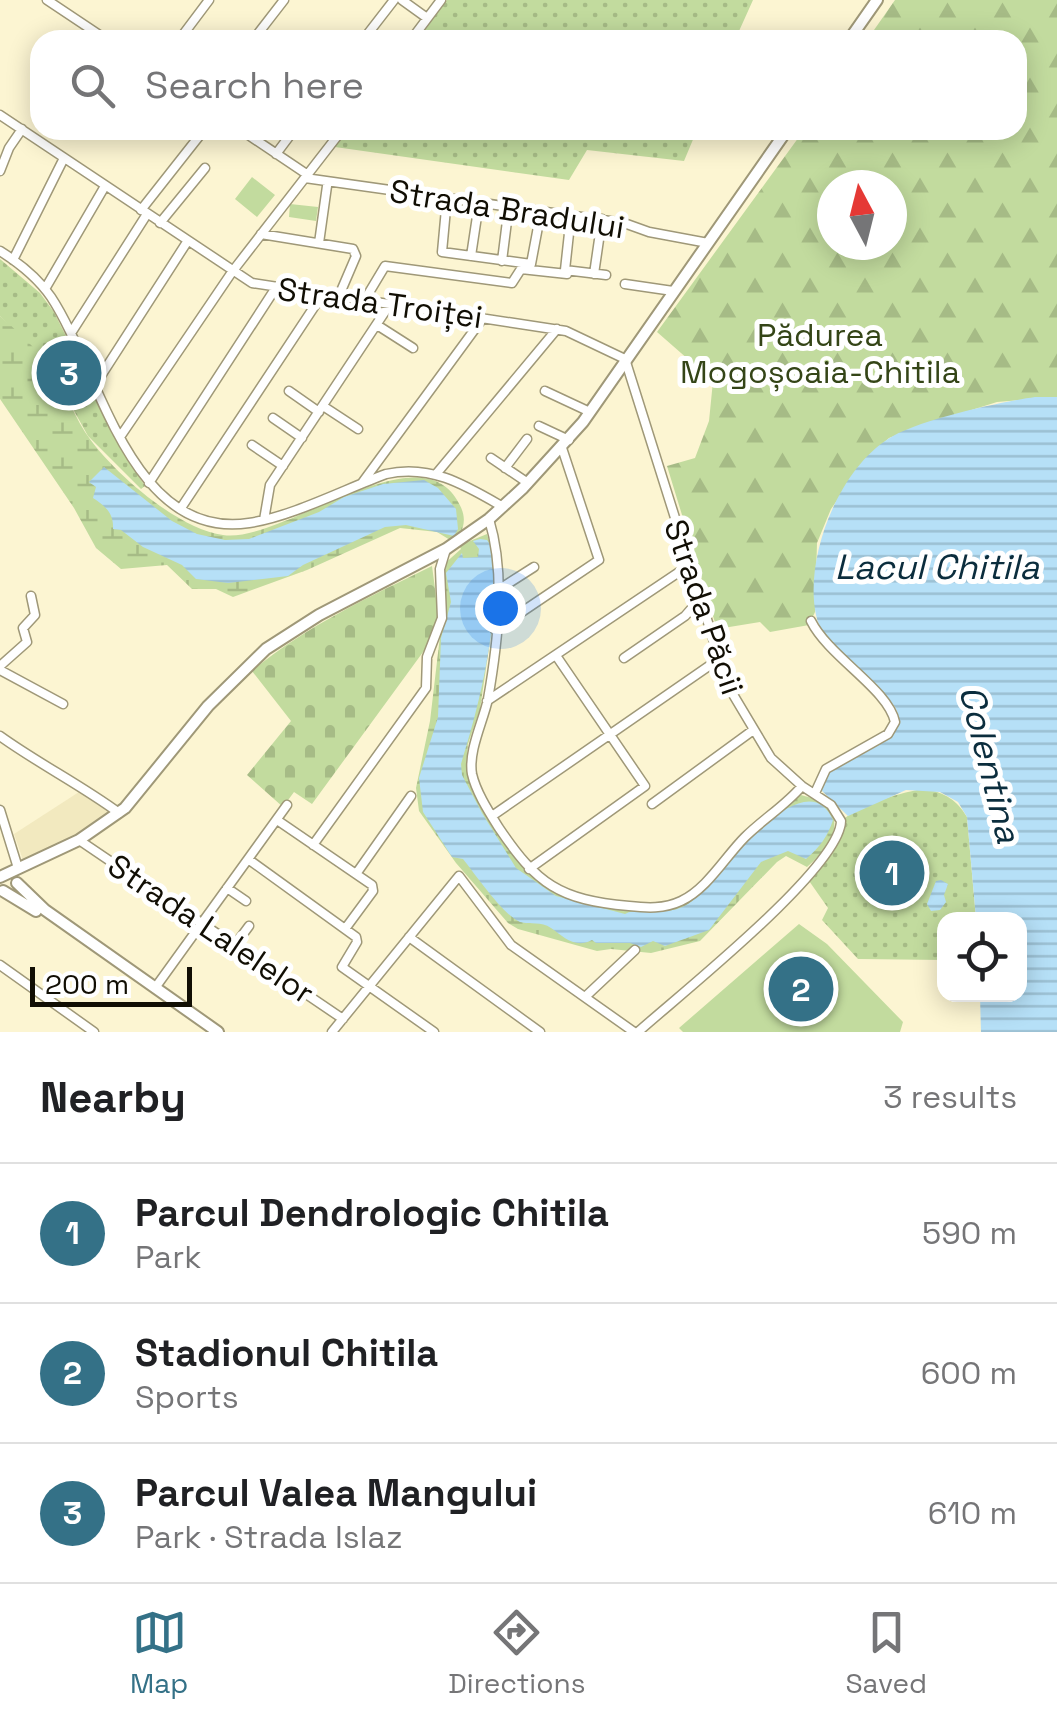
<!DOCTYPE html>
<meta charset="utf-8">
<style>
:root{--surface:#fff;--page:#f2f2f2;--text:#202124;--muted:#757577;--line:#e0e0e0;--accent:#347187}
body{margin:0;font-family:"Space Grotesk",sans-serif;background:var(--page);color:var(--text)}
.controls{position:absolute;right:30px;bottom:30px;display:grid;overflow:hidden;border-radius:20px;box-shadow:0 5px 25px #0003}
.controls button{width:90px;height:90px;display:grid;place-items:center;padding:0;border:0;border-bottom:2px solid var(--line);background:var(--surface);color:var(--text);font:50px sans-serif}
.compass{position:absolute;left:817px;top:170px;width:90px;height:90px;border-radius:50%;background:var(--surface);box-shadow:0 5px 25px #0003;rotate:353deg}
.scale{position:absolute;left:30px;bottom:25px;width:162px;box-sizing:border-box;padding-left:10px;border:5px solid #110e04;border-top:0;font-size:28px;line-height:35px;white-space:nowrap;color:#110e04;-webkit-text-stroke:8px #fff;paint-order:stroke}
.you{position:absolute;left:500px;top:608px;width:35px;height:35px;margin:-25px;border:8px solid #fff;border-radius:50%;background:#1a73e8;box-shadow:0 0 0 15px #1a73e833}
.badge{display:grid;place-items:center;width:65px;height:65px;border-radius:50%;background:var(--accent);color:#fff;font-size:32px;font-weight:700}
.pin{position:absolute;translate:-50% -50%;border:5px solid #fff;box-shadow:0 2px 10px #0006}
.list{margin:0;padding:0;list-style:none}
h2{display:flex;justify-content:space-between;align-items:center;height:130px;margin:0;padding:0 40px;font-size:42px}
h2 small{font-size:32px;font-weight:400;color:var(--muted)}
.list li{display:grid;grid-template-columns:65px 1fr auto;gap:30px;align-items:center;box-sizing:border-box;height:140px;padding:0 40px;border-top:2px solid var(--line)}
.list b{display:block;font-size:38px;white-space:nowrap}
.list p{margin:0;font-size:32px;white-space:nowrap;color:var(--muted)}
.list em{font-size:32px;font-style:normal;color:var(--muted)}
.icon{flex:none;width:55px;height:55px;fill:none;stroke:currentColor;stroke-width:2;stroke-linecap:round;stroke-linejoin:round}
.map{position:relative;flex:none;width:1057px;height:1032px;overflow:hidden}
.search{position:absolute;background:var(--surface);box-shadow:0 5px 25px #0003;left:30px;right:30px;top:30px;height:110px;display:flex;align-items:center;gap:25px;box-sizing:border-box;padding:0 35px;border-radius:30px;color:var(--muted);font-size:38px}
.sheet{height:550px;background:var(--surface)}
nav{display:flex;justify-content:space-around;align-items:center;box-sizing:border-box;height:140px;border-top:2px solid var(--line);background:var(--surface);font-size:28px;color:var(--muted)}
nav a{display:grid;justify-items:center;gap:5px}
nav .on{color:var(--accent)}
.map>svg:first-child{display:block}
</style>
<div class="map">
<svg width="1057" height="1032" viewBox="0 0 1057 1032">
<defs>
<pattern id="grass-dots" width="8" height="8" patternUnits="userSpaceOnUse" patternTransform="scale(2.5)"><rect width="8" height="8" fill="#c2db9e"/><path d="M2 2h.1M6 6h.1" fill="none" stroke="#a6bb86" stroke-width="1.8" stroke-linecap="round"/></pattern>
<pattern id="forest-firs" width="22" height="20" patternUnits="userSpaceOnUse" patternTransform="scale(2.5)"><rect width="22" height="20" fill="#c2db9e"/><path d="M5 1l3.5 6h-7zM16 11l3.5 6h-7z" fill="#a6bb86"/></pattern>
<pattern id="wetland-marsh" width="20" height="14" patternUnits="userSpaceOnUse" patternTransform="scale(2.5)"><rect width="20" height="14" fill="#c2db9e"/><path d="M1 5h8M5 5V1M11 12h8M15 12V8" fill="none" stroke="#a6bb86"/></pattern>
<pattern id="cemetery-stones" width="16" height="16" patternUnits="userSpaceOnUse" patternTransform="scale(2.5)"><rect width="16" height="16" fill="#c2db9e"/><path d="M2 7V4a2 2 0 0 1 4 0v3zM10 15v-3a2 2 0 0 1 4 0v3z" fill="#a6bb86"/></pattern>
<pattern id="water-rules" width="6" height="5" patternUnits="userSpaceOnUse" patternTransform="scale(2.5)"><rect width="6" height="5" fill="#b6e0f7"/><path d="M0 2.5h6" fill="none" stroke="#9bbfd2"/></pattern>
</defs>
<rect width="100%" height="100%" fill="#fcf5d2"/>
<path fill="#f2e9bf" d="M 79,792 L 107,810 L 108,814 L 63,843 L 23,860 L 14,834 Z"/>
<path fill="url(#grass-dots)" d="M 447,0 L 753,0 L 735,40 L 417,40 Z
M 348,130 L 697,130 L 684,161 L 587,150 L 569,180 L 335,147 Z
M 0,259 L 40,293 L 54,312 L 126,457 L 145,486 L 141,489 L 88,436 L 48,364 L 0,316 Z
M 926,789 C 945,793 957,800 967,817 L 976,919 L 944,919 L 944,960 L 858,959 L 822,920 L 828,908 L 807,878 C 821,862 827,841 839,824 C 851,807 906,790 926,789 Z"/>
<path fill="url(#forest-firs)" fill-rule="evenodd" d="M 895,0 L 1057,0 L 1057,397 L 997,402 L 924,425 L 889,438 L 867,458 L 831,509 L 817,543 L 815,612 L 809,625 L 770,632 L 760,622 L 717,629 L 667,466 L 695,458 L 709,421 L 713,381 L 657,332 L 804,130 L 1017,130 L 1017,40 L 867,40 ZM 832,185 L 892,185 L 892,245 L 832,245 Z"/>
<path fill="url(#wetland-marsh)" d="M 0,316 C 17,331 35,347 48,365 C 64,386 71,410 85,432 C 110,470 177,529 223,535 C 281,544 416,431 457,500 C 465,513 466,522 460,535 L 465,543 L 487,534 L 495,561 L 492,627 L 480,709 L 468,744 L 466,767 L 486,811 L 520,863 L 555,891 L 646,907 L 683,901 L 748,833 L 801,795 C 851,807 838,840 807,867 L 786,856 L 777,862 L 700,941 L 651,953 L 611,949 L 597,951 L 518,929 L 508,923 L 456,863 L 419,811 L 416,788 L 430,721 L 440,636 L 442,566 L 461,549 L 455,538 L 450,540 L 437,532 L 400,528 L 307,570 L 233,597 L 216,589 L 192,589 L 167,565 L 121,569 L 96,548 L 74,508 L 0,399 Z"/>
<path fill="url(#cemetery-stones)" d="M 432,566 L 438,611 L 434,637 L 312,804 L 294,792 L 283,807 L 247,775 L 291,721 L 252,671 C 306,626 369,597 432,566 Z"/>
<path fill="#c2db9e" d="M 252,177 L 275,195 L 257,217 L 235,199 Z
M 290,204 L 318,207 L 316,221 L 289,217 Z
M 799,924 L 827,944 L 903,1022 L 900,1032 L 683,1032 L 679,1028 Z"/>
<path fill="url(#water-rules)" d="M 1035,397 L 1057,397 L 1057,1032 L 981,1032 L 980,995 L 1020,994 L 1020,919 L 976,919 L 967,817 L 958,802 L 940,792 L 906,790 L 848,816 L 821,790 L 822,775 L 891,734 C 898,726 901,718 895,707 C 891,701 883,697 878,692 C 857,672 822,644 816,615 C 804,558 838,471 888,439 C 917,420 1000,402 1035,397 Z
M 104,467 L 172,521 L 197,534 L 225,540 L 249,539 L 319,512 L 344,497 L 383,484 L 424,480 L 438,488 L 456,509 L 458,529 L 454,536 L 406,525 L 385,527 L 303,565 L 288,576 L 228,583 L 196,579 L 182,565 L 143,547 L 121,530 L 113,529 C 114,513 105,506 93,498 L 96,487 L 89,482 Z
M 480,539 L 487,540 L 491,546 C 501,618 482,696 461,764 L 462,775 L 482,813 L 516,868 L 556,896 L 625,914 C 642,905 669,920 692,901 C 713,884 804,754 833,820 C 828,836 819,848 806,859 L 788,851 L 761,862 L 709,930 L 665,946 L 653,941 L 641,947 L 630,943 L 596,943 L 592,940 C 575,949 564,937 551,928 C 541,921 531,925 520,922 C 504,916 475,874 463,859 L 452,857 L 423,812 L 419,778 L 438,717 L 441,638 L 451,602 L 446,573 L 462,553 L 463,558 L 478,557 L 479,549 L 473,541 Z
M 941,880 L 948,884 L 944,895 L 946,902 L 940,910 L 931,911 L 927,904 L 936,881 Z"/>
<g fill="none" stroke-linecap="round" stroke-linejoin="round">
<defs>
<path id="minor" d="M 47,0 L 107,40
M 402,0 L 427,18
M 179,40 L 209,0
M 253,40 L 284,0
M 363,40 L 394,0
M 411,40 L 441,0
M 0,115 L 252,283 L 566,331 L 625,359 L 728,686 L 771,758 L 802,786 L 831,805 L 841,821 C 840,868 678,996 638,1032
M 241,130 L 308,175
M 97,131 L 97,130
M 276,154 L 294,130
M 0,171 L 9,148 L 22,129
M 305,178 L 624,223 L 649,232 L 708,243
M 447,198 L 442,252 L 531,264 L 541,211
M 141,210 L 204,130
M 571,215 L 565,270 L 606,275
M 160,223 L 205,168
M 261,234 L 353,249 L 356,256 L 338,298
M 319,243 L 327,186
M 0,251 C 19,263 38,278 51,297 C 100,371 130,541 249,523 C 291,517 345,489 386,474 C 431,464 465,485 503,507
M 471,256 L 479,203
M 13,260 L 64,158
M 502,261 L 507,221
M 594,274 L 602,219
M 625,284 L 673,291
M 45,289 L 105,186
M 364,301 L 385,266 L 512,283 L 521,269 L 567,274
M 377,325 L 413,348
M 71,333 L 147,214
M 95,385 L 187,242
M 289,391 L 319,412
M 545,391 L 590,412
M 323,406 L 358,429
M 273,418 L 302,438
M 539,426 L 569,440
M 120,437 L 232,272 L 342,130
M 252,445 L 283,466
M 491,458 L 528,483
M 505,468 L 527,439
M 437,473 L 557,329
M 149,483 L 275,289
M 362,483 L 483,318
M 181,508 L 322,295
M 489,519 C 506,575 498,642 488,699 C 483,722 468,751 472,774 C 476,792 489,812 499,828 C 537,884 559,900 629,906 C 647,908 664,909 681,901 C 707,889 725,857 745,837 C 763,819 785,806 802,786
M 264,520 L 270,485 L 390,304
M 498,590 L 534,567
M 811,621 C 829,657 888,689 895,722 L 888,734 L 826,769 L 815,793
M 495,630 L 599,560 L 562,448
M 624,658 L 685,616 L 699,600
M 0,666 L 27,642 L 23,628 L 35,615 L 31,596
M 0,670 L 63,704
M 487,701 L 688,566
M 0,736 C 39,764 81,785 119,813
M 652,804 L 752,731
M 0,810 L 18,868
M 492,816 L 719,659
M 277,820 L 372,885 L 373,891 L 345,929
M 79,840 L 343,1019
M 313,845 L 426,688 L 427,657 L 442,618 L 440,569 L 446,549
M 248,859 L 356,937 L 357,942 L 342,967 L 434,1032
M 529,869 L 645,786 L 557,657
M 356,874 L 411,796
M 227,888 L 246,901
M 409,937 L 540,1032
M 235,945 L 249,926
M 0,965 L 94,1032
M 155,988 L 287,805
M 585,997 L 635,950
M 332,1032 L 459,876 L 511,945 L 634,1032"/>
<path id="major" d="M 849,40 L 877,0
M 0,877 L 79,840 L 125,808 L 208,706 L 266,649 L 319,615 L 446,549 L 489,519 L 523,488 L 583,422 L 787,130
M 17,883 L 45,910 L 218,1032
M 3,891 L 36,911"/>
</defs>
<use href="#minor" stroke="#9f9878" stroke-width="11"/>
<use href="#major" stroke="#9f9878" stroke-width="14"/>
<use href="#minor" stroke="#fff" stroke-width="8"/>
<use href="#major" stroke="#fff" stroke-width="10"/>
</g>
<g text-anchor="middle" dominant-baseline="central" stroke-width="10" stroke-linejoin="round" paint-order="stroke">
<g font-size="32" fill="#110e04" stroke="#fff">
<text transform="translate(507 209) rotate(9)">Strada Bradului</text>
<text transform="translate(380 303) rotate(8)">Strada Troiței</text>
<text transform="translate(704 607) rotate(71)">Strada Păcii</text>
<text transform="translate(211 929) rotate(34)">Strada Lalelelor</text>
</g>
<g font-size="32" fill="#344517" stroke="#fff">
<text x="820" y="335">Pădurea<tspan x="820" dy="37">Mogoșoaia-Chitila</tspan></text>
</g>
<g font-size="35" font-style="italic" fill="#0b2d3d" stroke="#fff">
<text x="937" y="567">Lacul Chitila</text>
<text transform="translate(990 764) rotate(76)">Colentina</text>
</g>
</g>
</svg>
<div class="controls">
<button><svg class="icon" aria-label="locate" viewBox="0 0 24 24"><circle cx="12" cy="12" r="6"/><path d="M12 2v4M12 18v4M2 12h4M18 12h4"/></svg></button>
</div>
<svg class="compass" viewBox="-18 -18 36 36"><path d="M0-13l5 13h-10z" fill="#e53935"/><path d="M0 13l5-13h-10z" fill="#757577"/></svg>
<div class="scale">200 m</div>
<div class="you"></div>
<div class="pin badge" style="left:892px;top:873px">1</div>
<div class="pin badge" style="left:801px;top:989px">2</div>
<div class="pin badge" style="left:69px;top:373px">3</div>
<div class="search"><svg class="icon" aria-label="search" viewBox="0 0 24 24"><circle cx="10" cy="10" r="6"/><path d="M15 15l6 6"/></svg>Search here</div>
</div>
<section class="sheet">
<h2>Nearby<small>3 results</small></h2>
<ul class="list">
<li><span class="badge">1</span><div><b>Parcul Dendrologic Chitila</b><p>Park</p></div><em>590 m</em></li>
<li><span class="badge">2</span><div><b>Stadionul Chitila</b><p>Sports</p></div><em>600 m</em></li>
<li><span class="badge">3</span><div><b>Parcul Valea Mangului</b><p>Park · Strada Islaz</p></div><em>610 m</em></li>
</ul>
</section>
<nav>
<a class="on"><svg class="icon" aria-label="map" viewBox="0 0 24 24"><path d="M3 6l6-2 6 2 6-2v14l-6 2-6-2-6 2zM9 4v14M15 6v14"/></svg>Map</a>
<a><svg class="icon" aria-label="directions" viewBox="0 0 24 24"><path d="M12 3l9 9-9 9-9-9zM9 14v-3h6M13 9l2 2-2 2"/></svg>Directions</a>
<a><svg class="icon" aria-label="saved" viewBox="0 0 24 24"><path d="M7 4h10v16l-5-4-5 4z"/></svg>Saved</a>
</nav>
